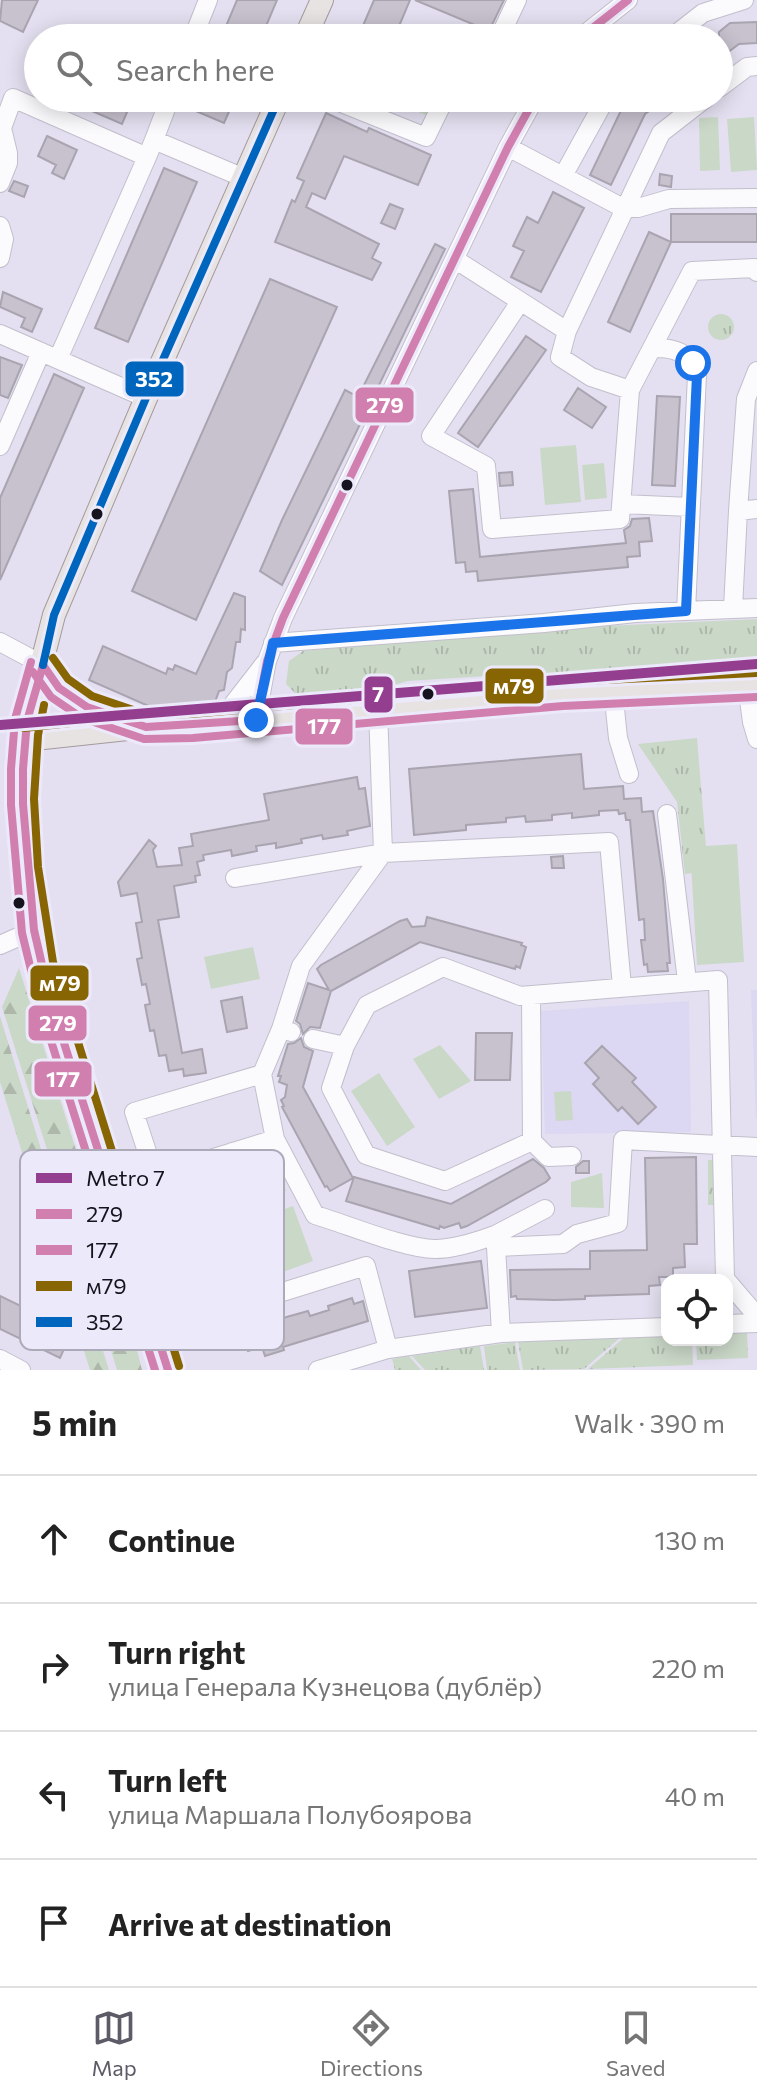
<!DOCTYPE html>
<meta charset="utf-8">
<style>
:root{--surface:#fff;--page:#f6f6f6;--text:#222;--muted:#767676;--line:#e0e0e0;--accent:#5d5b67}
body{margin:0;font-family:Commissioner,sans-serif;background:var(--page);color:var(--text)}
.controls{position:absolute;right:24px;bottom:24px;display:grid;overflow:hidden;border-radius:16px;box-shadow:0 4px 20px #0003}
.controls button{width:72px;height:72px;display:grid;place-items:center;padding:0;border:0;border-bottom:2px solid var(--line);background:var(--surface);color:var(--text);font:40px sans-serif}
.stop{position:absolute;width:24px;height:24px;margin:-18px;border:6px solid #1a73e8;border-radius:50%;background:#fff}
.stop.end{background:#1a73e8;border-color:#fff;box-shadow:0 2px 8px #0008}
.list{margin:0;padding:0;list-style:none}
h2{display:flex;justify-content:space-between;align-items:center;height:104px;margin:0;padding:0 32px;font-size:34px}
h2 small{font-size:26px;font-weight:400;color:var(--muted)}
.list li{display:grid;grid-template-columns:52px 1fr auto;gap:24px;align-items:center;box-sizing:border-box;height:128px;padding:0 32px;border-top:2px solid var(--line)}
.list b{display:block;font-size:30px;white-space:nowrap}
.list p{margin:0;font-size:26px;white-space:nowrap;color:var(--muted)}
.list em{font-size:26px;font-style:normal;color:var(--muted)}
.icon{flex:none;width:44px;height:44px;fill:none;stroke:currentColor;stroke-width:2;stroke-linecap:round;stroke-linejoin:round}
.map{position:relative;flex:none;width:757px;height:1370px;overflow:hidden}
.search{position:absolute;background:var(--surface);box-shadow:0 4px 20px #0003;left:24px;right:24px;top:24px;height:88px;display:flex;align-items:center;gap:20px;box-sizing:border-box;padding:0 28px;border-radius:44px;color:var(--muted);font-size:30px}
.sheet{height:616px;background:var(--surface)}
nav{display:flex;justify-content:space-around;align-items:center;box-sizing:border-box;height:112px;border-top:2px solid var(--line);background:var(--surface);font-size:22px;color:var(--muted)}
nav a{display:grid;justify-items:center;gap:4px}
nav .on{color:var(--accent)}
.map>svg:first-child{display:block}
</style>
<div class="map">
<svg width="757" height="1370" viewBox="0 0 757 1370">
<defs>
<pattern id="grass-tufts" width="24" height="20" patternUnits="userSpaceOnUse" patternTransform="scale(2)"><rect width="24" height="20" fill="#cad8c8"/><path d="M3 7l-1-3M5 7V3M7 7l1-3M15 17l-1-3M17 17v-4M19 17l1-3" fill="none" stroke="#adb8ab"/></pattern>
<pattern id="forest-firs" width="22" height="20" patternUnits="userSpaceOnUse" patternTransform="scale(2)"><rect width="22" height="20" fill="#cad8c8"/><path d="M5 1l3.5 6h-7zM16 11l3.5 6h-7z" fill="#adb8ab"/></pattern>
</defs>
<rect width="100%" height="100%" fill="#e4e0f1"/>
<path fill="#dcd7f2" d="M 751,990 L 757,990 L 757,1118 L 756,1118 Z
M 689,1001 L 691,1132 L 545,1134 L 541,1011 Z"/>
<path fill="url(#grass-tufts)" d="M708 327a13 13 0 1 1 26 0a13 13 0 1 1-26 0Z
M 757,619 L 757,669 L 568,679 L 559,676 L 520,679 L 486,676 L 408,681 L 369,692 L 326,695 L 295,693 L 286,684 L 289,661 L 303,651 L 563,628 Z
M 697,738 L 708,871 L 685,874 L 677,802 L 638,744 Z
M 708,1160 L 721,1160 L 721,1205 L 708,1205 Z
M 747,1331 L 748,1358 L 697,1360 L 696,1340 L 727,1340 L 727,1332 Z
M 667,1334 L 667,1340 L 692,1340 L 693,1365 L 588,1369 L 627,1335 Z
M 622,1336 L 584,1369 L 523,1370 L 518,1342 Z
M 515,1342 L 520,1370 L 487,1370 L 484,1346 Z
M 480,1346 L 484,1370 L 425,1370 L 412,1356 Z
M 409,1356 L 421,1370 L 395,1370 L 392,1359 Z"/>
<path fill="url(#forest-firs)" d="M 19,968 L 106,1246 L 88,1251 L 65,1175 L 56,1178 L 2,1007 Z
M 0,1016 L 109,1370 L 90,1370 L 0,1082 Z
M 111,1253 L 141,1348 L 137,1350 L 142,1370 L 117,1370 L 84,1263 Z"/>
<path fill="#cad8c8" d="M 410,98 L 433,98 L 426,115 L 406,107 Z
M 718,117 L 720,170 L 700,171 L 699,118 Z
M 754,117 L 757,170 L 731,172 L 727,119 Z
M 576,445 L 581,502 L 545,505 L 540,448 Z
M 604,463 L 607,498 L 585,500 L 582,465 Z
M 737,844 L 744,962 L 697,965 L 690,847 Z
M 253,947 L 260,979 L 211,989 L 204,957 Z
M 440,1045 L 471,1081 L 439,1099 L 413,1059 Z
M 379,1073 L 415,1127 L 387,1146 L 351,1091 Z
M 571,1091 L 573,1120 L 556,1121 L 554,1092 Z
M 270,1157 L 286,1191 L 266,1203 L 252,1164 Z
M 602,1173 L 604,1208 L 571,1207 L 571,1182 Z
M 293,1206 L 313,1261 L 283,1272 L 263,1217 Z"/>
<path fill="#c7c2ce" stroke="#a9a4b0" stroke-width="2" d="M 2,0 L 38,0 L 23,32 L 0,21 Z
M 237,0 L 277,0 L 261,38 L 221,38 Z
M 374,0 L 410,0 L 394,38 L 386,38 L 362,28 Z
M 415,0 L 504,0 L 489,31 Z
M 757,22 L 757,43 L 739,44 L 719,59 L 719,32 L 730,23 Z
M 62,98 L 133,98 L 122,124 Z
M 196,98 L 235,98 L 224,123 L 191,109 Z
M 627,98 L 667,98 L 645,114 L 611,185 L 590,175 Z
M 326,113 L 367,132 L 369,128 L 431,155 L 418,185 L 344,156 L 325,199 L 312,193 L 306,207 L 379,244 L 372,258 L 381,263 L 372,280 L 275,242 L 292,200 L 295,202 L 304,181 L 297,178 Z
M 47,136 L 77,150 L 64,179 L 52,173 L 56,165 L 38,156 Z
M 164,168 L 197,182 L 128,342 L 95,328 Z
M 660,174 L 672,176 L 671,187 L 659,185 Z
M 14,181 L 28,186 L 24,197 L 9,191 Z
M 553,192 L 584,208 L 541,292 L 511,277 L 524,251 L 513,246 L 527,217 L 538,223 Z
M 390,204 L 403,209 L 395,229 L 381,223 Z
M 671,214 L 757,214 L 757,242 L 671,242 Z
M 649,232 L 671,242 L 630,332 L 608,322 Z
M 435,244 L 445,249 L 282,585 L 260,571 L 282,520 L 345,390 L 358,397 Z
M 270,279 L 337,307 L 196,620 L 132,591 Z
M 3,292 L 42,309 L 32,332 L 21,327 L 25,318 L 0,307 Z
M 526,336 L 546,350 L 478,447 L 458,433 Z
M 0,357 L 22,365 L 8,398 L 0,395 Z
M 54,374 L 84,388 L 0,580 L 0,498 Z
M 578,388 L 606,407 L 592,428 L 564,410 Z
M 657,396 L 680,397 L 675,486 L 652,485 Z
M 512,472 L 513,485 L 500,486 L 499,473 Z
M 473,489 L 480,557 L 626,543 L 624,530 L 630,526 L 632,519 L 649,518 L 652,541 L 639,542 L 640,556 L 627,557 L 628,567 L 478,581 L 477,571 L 466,572 L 465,562 L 456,563 L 449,491 Z
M 234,593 L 245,597 L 245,630 L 241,629 L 240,642 L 236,642 L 232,668 L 227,672 L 224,690 L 219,691 L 215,702 L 153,708 L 89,680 L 103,646 L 166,674 L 168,668 L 173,670 L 175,665 L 196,674 Z
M 581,754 L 584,789 L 623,786 L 624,799 L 641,798 L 642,812 L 653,811 L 663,879 L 670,963 L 667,963 L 668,971 L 648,972 L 647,964 L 644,965 L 641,940 L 645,940 L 644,919 L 639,920 L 630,820 L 626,820 L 625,813 L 619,814 L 618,810 L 599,811 L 599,815 L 572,818 L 572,813 L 552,815 L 552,820 L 526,822 L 525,816 L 506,818 L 506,822 L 466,825 L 466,830 L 414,835 L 409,769 Z
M 357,777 L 359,789 L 365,788 L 370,826 L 347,831 L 348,835 L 323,839 L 322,835 L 301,839 L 302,843 L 276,848 L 276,843 L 256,846 L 257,851 L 232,856 L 231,850 L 203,855 L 204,860 L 197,862 L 200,875 L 195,876 L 196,882 L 174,886 L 179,917 L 158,920 L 182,1053 L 202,1049 L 206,1073 L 184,1076 L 183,1069 L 169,1071 L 166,1055 L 159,1056 L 154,1030 L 150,1031 L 145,1005 L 150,1004 L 146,984 L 142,985 L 137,959 L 142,958 L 136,923 L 142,922 L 137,893 L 121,896 L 118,882 L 149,840 L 156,846 L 153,850 L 157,867 L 182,865 L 179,848 L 193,846 L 191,834 L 269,820 L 264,794 Z
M 563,856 L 564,868 L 552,868 L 551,857 Z
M 427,917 L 522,943 L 521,945 L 526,947 L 520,968 L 516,966 L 515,969 L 420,942 L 331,991 L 320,1028 L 310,1027 L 303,1034 L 300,1024 L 296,1021 L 308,983 L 329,990 L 317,969 L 321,965 L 400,921 L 407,919 L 412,927 L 425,926 Z
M 242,997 L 247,1028 L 227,1032 L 221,1001 Z
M 476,1033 L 512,1033 L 510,1080 L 475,1080 Z
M 301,1038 L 304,1047 L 313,1051 L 303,1087 L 353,1178 L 330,1191 L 327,1186 L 325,1187 L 282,1107 L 284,1106 L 281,1100 L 285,1097 L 287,1085 L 279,1082 L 281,1076 L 278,1076 L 288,1044 L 294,1043 Z
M 602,1046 L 636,1078 L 632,1082 L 656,1107 L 638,1124 L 622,1107 L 618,1111 L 593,1084 L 599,1078 L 585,1063 Z
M 696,1157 L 697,1244 L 684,1244 L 685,1267 L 673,1268 L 673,1277 L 659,1277 L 660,1285 L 649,1286 L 649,1294 L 585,1296 L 585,1299 L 555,1300 L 517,1299 L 516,1296 L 511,1297 L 510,1270 L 590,1269 L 590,1251 L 647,1250 L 645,1158 Z
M 533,1159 L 544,1168 L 550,1178 L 546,1182 L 467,1226 L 461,1228 L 459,1223 L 444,1228 L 440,1226 L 439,1229 L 346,1201 L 354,1177 L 451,1204 Z
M 583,1161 L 589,1161 L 589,1173 L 576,1173 L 576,1167 Z
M 224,1170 L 231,1197 L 226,1199 L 227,1202 L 221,1204 L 258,1325 L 308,1311 L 310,1316 L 329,1310 L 328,1306 L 352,1298 L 354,1304 L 363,1301 L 368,1321 L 283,1347 L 284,1350 L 265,1356 L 262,1347 L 248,1351 L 244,1336 L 232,1340 L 216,1288 L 220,1287 L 214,1268 L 210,1269 L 202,1243 L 206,1242 L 195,1209 L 203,1206 L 198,1193 L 213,1188 L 209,1175 Z
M 481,1261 L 487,1308 L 415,1317 L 409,1271 Z
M 0,1296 L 72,1331 L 60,1358 L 0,1329 Z"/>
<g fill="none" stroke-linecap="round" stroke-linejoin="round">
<defs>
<path id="minor" d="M 193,38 L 208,0
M 499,38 L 517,0
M 580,38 L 628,0
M 671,38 L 703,13 L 744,0
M 719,88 L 747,67 L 757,66
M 329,98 L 426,137 L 445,98
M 154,140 L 170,98
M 508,147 L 623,208 L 638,208 L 669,199 L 757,198
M 563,176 L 606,98
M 0,183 L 8,163 L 8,153 L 2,128 L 13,98 L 147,157 L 154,140 L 244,178
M 0,226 L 4,239 L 0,258
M 456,260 L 567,331 L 560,357 L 591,377 L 630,390
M 520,302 L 431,436 L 486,466 L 492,529 L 620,519 L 630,390 L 692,271 L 755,268 L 757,272
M 567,331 L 661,133 L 706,98
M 0,334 L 146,398
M 652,348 C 675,347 689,352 697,375 L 686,611
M 58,359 L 147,157
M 0,446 L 41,352
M 622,504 L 690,507
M 738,511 L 746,399 L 757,371
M 733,608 L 738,511 L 757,509
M 0,642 L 43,665
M 273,643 L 544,623 L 635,613 L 757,608
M 747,685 L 752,722 L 757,739
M 613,690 L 618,738 L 629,774
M 378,709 L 383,853 L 609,842 L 622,987
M 256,720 L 267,661 L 283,618 L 508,147 L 535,98
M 210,724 L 227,712 L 265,663
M 667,814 L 687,981
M 235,878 L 383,853
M 0,945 L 34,930
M 531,995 L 532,1141 L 548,1157 L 572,1156
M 281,1029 L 301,966 L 383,853
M 313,1039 L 345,1046 L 367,1005 L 443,967 L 520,996 L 718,980 L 725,1279
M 345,1046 L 331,1088 L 366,1155 L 445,1181 L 532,1141
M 262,1074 L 275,1139 L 315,1215 C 346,1224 405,1249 435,1249 C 455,1249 476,1242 495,1235 L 496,1247
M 232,1152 L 242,1189 L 244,1216 L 261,1281
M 155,1176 L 275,1139
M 117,1206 L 155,1195 L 155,1176 L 134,1112 L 262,1074 L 281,1029 L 291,1032
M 495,1235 L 545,1209
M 727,1281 L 757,1316
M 273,1295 L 366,1266 L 388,1349
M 727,1324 L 757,1323
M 501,1333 L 496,1247 L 563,1244 L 577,1234 L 618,1223 L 623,1140 L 757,1147
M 0,1359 L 21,1370
M 318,1370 L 388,1349 L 501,1333 L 667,1327"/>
<path id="major" d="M 305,38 L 322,0
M 43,665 C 72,706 95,710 141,726
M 25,740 L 146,727 L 192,726 L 562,694 L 757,685
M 168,1370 L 41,965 L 30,896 L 23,804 L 23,769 L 27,721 L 54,615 L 146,398 L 279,98"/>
</defs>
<use href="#minor" stroke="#c2bfcc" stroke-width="20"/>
<use href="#major" stroke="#a49a9e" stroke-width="24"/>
<use href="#minor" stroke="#fbfafd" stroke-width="18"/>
<use href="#major" stroke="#e7e3e3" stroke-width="22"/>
<defs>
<path id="bus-1" d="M 580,38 L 628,0
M 43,665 L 27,721 L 23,769 L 23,804 L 34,930 L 50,999 L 168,1370
M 43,665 L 59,688 L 87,707 L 146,727 L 256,720
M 256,720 L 267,661 L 283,618 L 508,147 L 535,98"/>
<path id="bus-2" d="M 31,662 L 15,719 L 11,769 L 11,805 L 22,933 L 39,1003 L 155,1370
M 33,672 L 51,697 L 82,718 L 144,739 L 193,738 L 563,706 L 757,697"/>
<path id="bus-3" d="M 53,658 L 68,679 L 92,696 L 148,715 L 191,714 L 561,682 L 756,673
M 44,705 L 38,735 L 34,799 L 38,867 L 53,962 L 179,1366
M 24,728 L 136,716"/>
<path id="bus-4" d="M 43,665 L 54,615 L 146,398 L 279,98"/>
</defs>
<use href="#bus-1" stroke="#ece9fa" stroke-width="14"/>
<use href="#bus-2" stroke="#ece9fa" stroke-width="14"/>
<use href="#bus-3" stroke="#ece9fa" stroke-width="14"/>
<use href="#bus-4" stroke="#ece9fa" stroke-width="14"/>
<use href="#bus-1" stroke="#d07fae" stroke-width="8"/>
<use href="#bus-2" stroke="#d07fae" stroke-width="8"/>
<use href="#bus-3" stroke="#876503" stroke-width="8"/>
<use href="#bus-4" stroke="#0065bd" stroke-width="8"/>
<defs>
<path id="metro-1" d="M 0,725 L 757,664"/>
</defs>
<use href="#metro-1" stroke="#ece9fa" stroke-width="16"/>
<use href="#metro-1" stroke="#943e90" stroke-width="10"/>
</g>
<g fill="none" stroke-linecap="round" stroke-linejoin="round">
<path stroke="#1a73e8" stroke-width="10" d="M 256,720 L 273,643 L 686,611 L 697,375 L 693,363"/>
</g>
<g fill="#15131d" stroke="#ece9fa" stroke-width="3">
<circle cx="347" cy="485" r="7"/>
<circle cx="97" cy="514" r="7"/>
<circle cx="428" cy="694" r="7"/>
<circle cx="19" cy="903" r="7"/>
</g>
<rect x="20" y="1150" width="264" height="200" rx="12" fill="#ece9fa" stroke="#aca9b8" stroke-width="2"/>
<rect x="36" y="1173" width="36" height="10" fill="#943e90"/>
<rect x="36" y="1209" width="36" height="10" fill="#d07fae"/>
<rect x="36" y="1245" width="36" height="10" fill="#d07fae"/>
<rect x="36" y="1281" width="36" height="10" fill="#876503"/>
<rect x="36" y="1317" width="36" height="10" fill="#0065bd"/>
<g font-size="22" fill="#15131d">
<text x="86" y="1186">Metro 7</text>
<text x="86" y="1222">279</text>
<text x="86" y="1258">177</text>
<text x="86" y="1294">м79</text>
<text x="86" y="1330">352</text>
</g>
<g stroke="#ece9fa" stroke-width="3">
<rect x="124" y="360" width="61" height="38" rx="8" fill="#0065bd"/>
<rect x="354" y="386" width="61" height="38" rx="8" fill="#d07fae"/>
<rect x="484" y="667" width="61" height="38" rx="8" fill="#876503"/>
<rect x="363" y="675" width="31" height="39" rx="8" fill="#943e90"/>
<rect x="294" y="707" width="60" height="39" rx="8" fill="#d07fae"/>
<rect x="29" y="964" width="61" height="38" rx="8" fill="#876503"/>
<rect x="27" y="1004" width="61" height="38" rx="8" fill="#d07fae"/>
<rect x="33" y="1060" width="60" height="38" rx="8" fill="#d07fae"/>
</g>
<g font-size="22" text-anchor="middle" font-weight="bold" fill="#fff">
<text x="154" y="387">352</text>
<text x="385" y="413">279</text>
<text x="514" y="694">м79</text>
<text x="378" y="702">7</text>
<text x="324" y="734">177</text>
<text x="60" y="991">м79</text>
<text x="58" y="1031">279</text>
<text x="63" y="1087">177</text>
</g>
</svg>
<div class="controls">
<button><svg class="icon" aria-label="locate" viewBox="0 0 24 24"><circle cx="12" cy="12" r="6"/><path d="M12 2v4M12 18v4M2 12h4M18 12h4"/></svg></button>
</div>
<div class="stop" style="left:693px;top:363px"></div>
<div class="stop end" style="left:256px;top:720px"></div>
<div class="search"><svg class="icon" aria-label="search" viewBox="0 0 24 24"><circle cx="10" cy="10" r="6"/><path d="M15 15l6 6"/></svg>Search here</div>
</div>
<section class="sheet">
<h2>5 min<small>Walk · 390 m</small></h2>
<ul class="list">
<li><svg class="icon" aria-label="ahead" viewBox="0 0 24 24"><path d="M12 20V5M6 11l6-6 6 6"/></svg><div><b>Continue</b></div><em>130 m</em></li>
<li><svg class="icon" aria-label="right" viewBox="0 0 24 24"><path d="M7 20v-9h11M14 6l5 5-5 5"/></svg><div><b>Turn right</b><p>улица Генерала Кузнецова (дублёр)</p></div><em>220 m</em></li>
<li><svg class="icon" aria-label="left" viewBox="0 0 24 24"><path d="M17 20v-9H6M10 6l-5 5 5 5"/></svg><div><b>Turn left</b><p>улица Маршала Полубоярова</p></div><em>40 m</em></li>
<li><svg class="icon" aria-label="arrive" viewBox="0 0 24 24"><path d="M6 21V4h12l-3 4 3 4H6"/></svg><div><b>Arrive at destination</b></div></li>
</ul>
</section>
<nav>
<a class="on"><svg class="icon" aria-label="map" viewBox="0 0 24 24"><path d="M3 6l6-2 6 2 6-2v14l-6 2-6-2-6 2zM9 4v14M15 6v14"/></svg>Map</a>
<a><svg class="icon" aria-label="directions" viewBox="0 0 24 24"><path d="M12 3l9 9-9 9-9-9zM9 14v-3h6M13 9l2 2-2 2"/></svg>Directions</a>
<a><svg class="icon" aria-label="saved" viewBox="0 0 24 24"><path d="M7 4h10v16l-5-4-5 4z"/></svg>Saved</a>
</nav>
